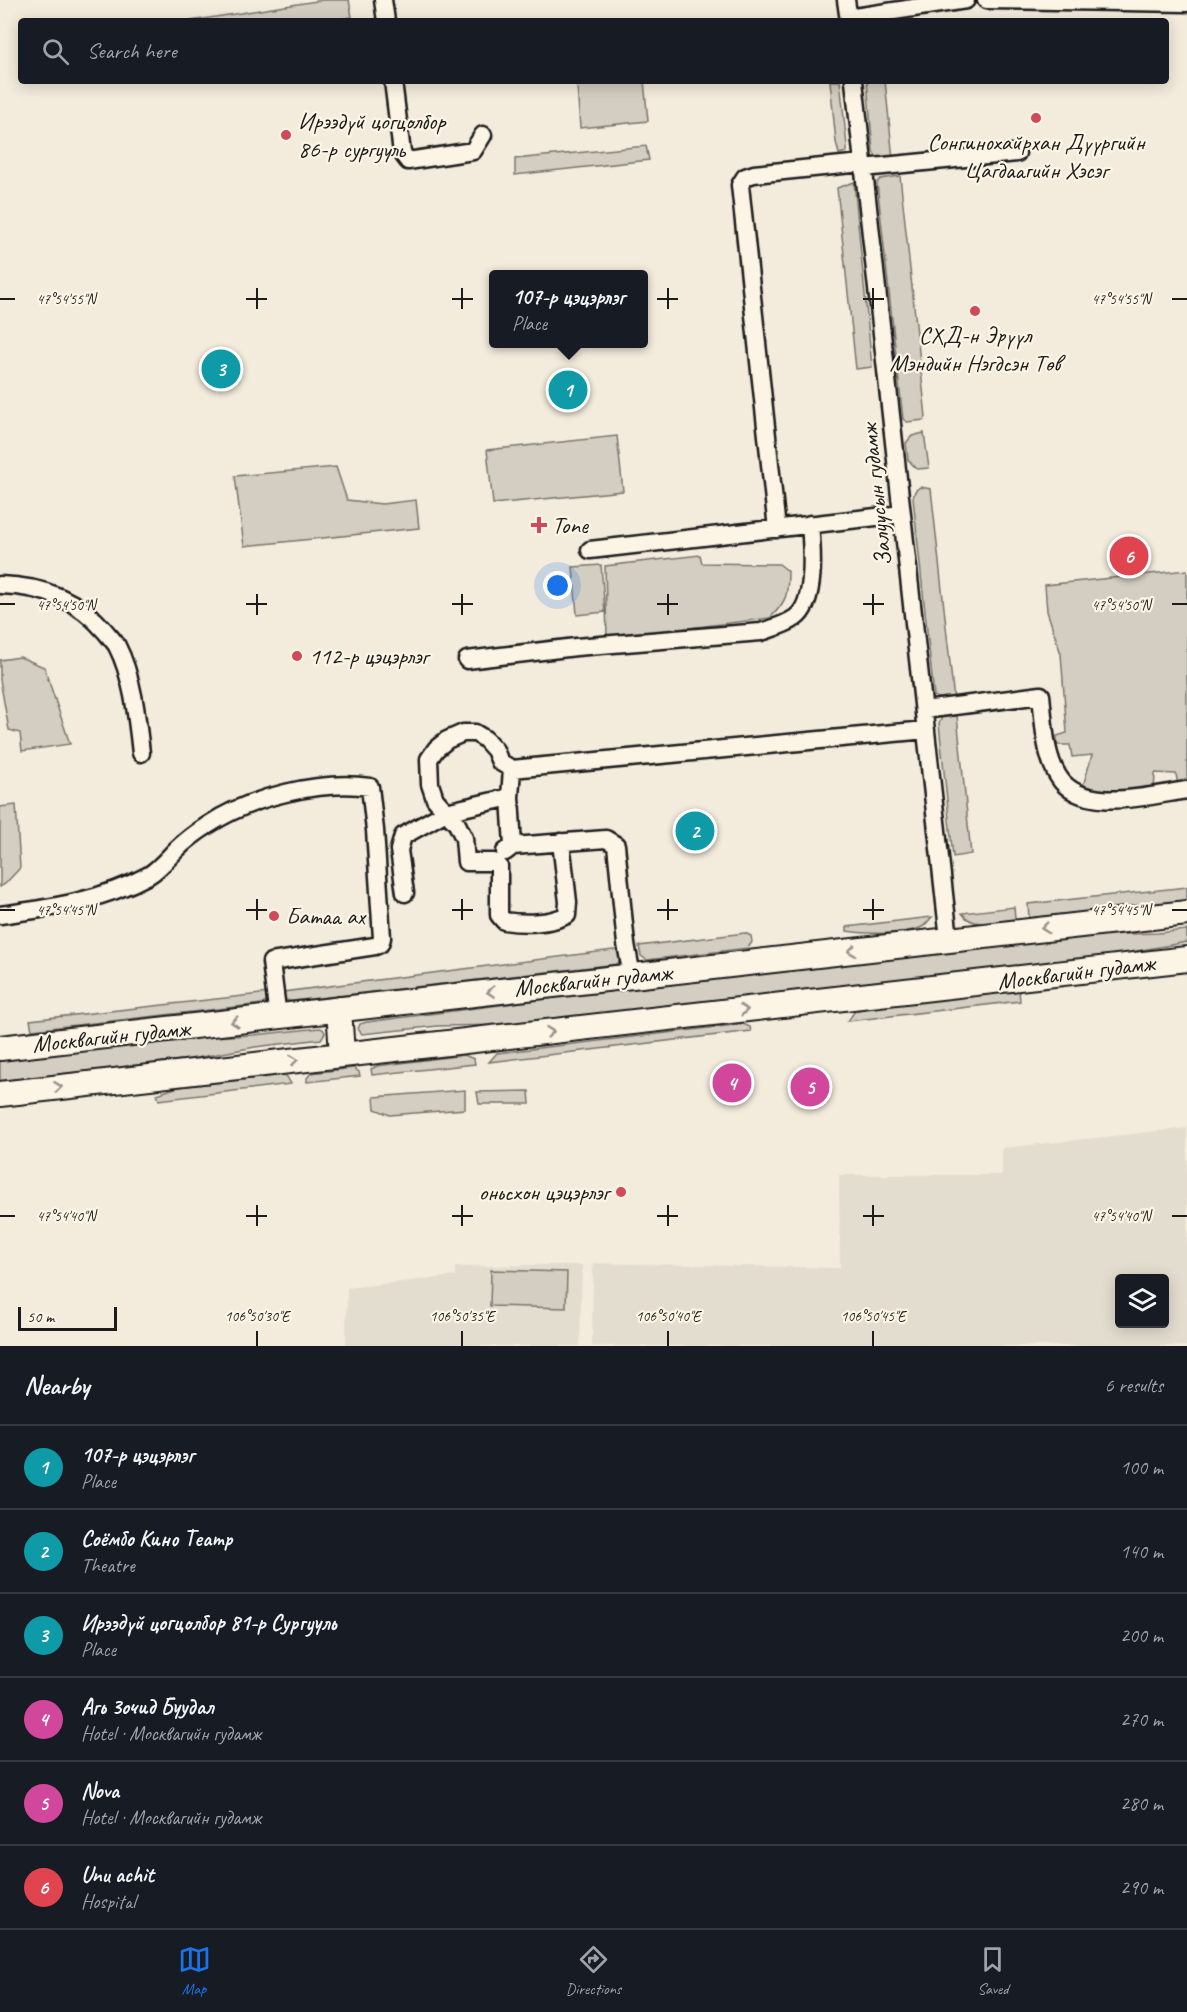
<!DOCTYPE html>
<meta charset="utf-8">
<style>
:root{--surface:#171b24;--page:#242831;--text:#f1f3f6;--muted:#9ea1a6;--line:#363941;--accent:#1a73e8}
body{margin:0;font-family:Caveat,sans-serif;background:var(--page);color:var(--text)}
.controls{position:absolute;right:18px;bottom:18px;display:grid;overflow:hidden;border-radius:6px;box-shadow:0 3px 15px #0003}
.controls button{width:54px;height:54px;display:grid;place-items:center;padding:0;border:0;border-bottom:2px solid var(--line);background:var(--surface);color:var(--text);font:30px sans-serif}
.scale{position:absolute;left:18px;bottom:15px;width:99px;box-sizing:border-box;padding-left:6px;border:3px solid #1c1c1c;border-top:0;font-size:16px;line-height:21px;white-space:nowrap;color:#1c1c1c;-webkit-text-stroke:4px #fcf5e5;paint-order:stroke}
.you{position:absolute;left:558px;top:586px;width:21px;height:21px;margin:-15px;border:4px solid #fff;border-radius:50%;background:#1a73e8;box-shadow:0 0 0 9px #1a73e833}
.badge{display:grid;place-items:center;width:39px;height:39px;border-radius:50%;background:var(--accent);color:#fff;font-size:20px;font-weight:700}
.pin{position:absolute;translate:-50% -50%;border:3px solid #fff;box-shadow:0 2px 6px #0006}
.popup{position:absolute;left:489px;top:270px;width:159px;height:78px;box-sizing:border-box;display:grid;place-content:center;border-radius:6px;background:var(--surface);filter:drop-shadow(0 2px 4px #0005);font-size:20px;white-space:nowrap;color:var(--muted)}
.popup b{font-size:22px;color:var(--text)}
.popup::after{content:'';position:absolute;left:50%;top:100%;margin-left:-12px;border:12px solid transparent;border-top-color:var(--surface)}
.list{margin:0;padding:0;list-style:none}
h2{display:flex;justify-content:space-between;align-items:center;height:78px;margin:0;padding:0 24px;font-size:26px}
h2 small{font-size:20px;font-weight:400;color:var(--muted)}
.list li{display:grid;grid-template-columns:39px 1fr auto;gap:18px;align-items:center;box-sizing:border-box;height:84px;padding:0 24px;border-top:2px solid var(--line)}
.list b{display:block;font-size:22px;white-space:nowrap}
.list p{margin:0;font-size:20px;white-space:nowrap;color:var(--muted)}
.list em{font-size:20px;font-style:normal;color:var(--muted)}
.icon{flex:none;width:33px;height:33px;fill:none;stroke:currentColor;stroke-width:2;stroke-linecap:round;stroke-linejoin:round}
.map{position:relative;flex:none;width:1187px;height:1346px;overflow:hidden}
.search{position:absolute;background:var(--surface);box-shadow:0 3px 15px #0003;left:18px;right:18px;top:18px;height:66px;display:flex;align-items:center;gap:15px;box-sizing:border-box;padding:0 21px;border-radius:6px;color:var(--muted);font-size:22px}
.sheet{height:582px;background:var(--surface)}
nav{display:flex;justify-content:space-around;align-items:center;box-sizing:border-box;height:84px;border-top:2px solid var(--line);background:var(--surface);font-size:16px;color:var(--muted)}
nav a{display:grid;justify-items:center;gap:3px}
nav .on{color:var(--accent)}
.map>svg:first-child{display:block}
</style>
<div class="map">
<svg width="1187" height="1346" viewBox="0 0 1187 1346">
<rect width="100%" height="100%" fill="#f3ecdd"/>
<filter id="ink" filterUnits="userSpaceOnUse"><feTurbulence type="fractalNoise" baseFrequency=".0167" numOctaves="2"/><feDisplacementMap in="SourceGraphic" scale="12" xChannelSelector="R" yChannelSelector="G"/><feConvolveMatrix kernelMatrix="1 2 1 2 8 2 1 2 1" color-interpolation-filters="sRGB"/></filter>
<g filter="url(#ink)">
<path fill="#e3ddcf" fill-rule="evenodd" d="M 1187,1128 L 1187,1346 L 592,1346 L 593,1263 L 840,1268 L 839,1175 L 1002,1175 L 1002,1148 ZM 1120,1278 L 1164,1278 L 1164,1324 L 1120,1324 Z
M 524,1265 L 582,1265 L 580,1346 L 346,1346 L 347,1288 L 455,1276 L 455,1267 Z"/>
<path fill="#d3cec1" stroke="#78756e" stroke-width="1.5" d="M 323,0 L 349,0 L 352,17 L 328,21 L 190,21 Z
M 625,81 L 644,81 L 648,121 L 580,128 L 577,85 Z
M 830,81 L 840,81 L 847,146 L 847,152 L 839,154 L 836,142 Z
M 867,81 L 885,81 L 893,159 L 877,158 L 873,151 Z
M 646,146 L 649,160 L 515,175 L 515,159 Z
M 900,176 L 926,417 L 924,420 L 907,422 L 903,419 L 877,183 L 880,179 Z
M 854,182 L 872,367 L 856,369 L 837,188 Z
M 924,433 L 929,468 L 917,469 L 908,460 L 906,443 L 912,436 Z
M 617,436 L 623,491 L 493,504 L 487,450 Z
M 336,467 L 347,500 L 382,504 L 416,500 L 419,528 L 244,546 L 235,476 Z
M 920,487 L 931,489 L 954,700 L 942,700 L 934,696 L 913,498 L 915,491 Z
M 700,555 L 702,563 L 779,564 L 788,571 C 788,595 787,601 770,618 L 607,638 L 605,566 Z
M 601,565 L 605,612 L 577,615 L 573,567 Z
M 1187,570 L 1187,790 L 1179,791 L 1176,774 L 1155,773 L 1154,792 L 1081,793 L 1092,755 L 1072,757 L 1070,745 L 1057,745 L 1057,736 L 1067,733 L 1061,654 L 1047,611 L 1045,585 Z
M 20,657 L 44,667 L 70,744 L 22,751 L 20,733 L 9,730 L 0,680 L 0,660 Z
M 957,716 L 971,854 L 953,857 L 939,724 L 942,717 Z
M 16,805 L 20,868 L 5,884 L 0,887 L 0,807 Z
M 1187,887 L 1187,900 L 1029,918 L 1028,904 Z
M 1014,907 L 1015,919 C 998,921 973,930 962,913 Z
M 932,917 C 929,920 926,925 922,927 C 906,935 865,934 847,931 L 847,927 Z
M 1187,930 L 1187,942 L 1103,957 L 509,1025 L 438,1026 L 362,1034 L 358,1029 L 360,1024 L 367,1022 L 530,1001 L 1100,935 L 1158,933 Z
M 745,933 L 751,936 L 752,942 L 748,948 L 647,960 L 641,956 L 639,946 Z
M 621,949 L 622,958 L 617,964 L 292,1001 L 285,1000 L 283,992 Z
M 1019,990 L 1020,1001 L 848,1021 L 854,1012 L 861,1009 Z
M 269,993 L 269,1001 L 262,1004 L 32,1030 L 30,1020 Z
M 743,1024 L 750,1027 L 751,1031 L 489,1062 L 497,1053 Z
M 320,1028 L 323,1029 L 325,1033 L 321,1039 L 255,1047 L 190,1059 L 0,1081 L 0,1058 L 186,1038 L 254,1035 Z
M 464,1055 L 474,1059 L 475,1064 L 372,1075 L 371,1069 L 377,1066 Z
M 354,1068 L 359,1072 L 360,1076 L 307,1082 L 307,1078 L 311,1073 Z
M 284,1075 L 287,1077 L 291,1084 L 159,1100 L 157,1094 L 178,1087 Z
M 465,1090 L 465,1109 L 390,1115 L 375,1109 L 374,1097 Z
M 529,1091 L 530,1104 L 479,1104 L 477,1092 Z
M 491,1270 L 567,1272 L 566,1308 L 490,1306 Z"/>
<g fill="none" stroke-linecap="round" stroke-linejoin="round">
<defs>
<path id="minor" d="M 383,0 L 386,21
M 846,0 L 849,21
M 986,0 L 1187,3
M 848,18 L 966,0
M 393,81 L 402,153 L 408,161 L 473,151 L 483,135
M 854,81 L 949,939
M 863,168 L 1017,153
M 777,529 L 740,185 L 745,177 L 754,174 L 862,163
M 590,550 L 902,514
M 0,585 C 42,586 78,599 105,631 C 109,636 114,641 117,646 C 133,677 137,718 141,753
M 467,660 L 576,647 L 761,632 C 773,628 785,625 795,618 C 817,603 812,547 810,524
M 924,710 L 1041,695 C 1044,721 1044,753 1058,776 C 1081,815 1151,795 1187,790
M 561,842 L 568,902 L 567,915 C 550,924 523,924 504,921 L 499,915 L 499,866 L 494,862 L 466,862 L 464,838 L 457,824 L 435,799 L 430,784 L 429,759 L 436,749 L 447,740 L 463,733 L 475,733 L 485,739 L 495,750 L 500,762 L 512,769 L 926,730
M 513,846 L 606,839 L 616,845 L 626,944 L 632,976
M 505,852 L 513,846 L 510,797
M 405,893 L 399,850 L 403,836 L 446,812 L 510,797 L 512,769
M 0,915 C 52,908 103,900 149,875 C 159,869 168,858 176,850 C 185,841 197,832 208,825 C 250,797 320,780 370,787 L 375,830 L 382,938 L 380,944 L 375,946 L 271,962 L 278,1017"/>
<path id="highway" d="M 339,1009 L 342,1054
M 0,1048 L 1187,913
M 0,1094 L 1187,959"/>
</defs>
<use href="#minor" stroke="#1c1c1c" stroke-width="21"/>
<use href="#highway" stroke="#1c1c1c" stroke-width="28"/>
<use href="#minor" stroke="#fcf5e5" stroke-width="16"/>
<use href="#highway" stroke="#fcf5e5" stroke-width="24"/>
</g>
<defs><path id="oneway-chevron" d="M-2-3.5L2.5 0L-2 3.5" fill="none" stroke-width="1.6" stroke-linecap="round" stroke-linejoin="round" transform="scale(1.5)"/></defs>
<g stroke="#97938b">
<use href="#oneway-chevron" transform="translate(1045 928) rotate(174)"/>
<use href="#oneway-chevron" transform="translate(852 951) rotate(173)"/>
<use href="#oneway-chevron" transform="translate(491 992) rotate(174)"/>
<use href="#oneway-chevron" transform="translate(744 1010) rotate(-6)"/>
<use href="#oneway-chevron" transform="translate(235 1022) rotate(174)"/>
<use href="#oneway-chevron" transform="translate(550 1032) rotate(-6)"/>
<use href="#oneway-chevron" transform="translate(294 1060) rotate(-7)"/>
<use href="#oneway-chevron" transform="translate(58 1087) rotate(-7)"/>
</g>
</g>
<path fill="none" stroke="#1c1c1c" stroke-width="2" d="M 257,288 L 257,309M 462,288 L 462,309M 668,288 L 668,309M 873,288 L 873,309M 0,299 L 15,299M 246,299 L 267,299M 452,299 L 473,299M 657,299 L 678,299M 863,299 L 884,299M 1172,299 L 1187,299M 257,594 L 257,615M 462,594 L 462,615M 668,594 L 668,615M 873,594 L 873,615M 0,604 L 15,604M 246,604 L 267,604M 452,604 L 473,604M 657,604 L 678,604M 863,604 L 884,604M 1172,604 L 1187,604M 257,899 L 257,920M 462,899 L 462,920M 668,899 L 668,920M 873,899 L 873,920M 0,910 L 15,910M 246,910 L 267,910M 452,910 L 473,910M 657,910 L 678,910M 863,910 L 884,910M 1172,910 L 1187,910M 257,1205 L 257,1226M 462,1205 L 462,1226M 668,1205 L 668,1226M 873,1205 L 873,1226M 0,1216 L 15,1216M 246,1216 L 267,1216M 452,1216 L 473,1216M 657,1216 L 678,1216M 863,1216 L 884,1216M 1172,1216 L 1187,1216M 257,1331 L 257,1346M 462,1331 L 462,1346M 668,1331 L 668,1346M 873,1331 L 873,1346"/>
<g fill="#d1495b" stroke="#fcf5e5" stroke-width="2">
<circle cx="1036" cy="118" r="6"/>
<circle cx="286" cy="135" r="6"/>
<circle cx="975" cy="311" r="6"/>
<path d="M536 516h6v6h6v6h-6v6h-6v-6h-6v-6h6z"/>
<circle cx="297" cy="656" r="6"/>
<circle cx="274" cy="916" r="6"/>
<circle cx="621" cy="1192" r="6"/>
</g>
<g text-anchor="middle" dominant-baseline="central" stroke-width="4.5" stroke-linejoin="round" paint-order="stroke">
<g font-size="24" fill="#1c1c1c" stroke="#fcf5e5" text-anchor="start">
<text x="298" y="121">Ирээдүй цогцолбор<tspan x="298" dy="28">86-р сургууль</tspan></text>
<text x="1036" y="142" text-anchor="middle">Сонгинохайрхан Дүүргийн<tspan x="1036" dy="28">Цагдаагийн Хэсэг</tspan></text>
<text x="975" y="335" text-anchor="middle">СХД-н Эрүүл<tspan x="975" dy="28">Мэндийн Нэгдсэн Төв</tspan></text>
<text x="552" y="525">Tone</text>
<text x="309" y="656">112-р цэцэрлэг</text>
<text x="286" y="916">Батаа ах</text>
<text x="609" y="1192" text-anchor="end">оньсхон цэцэрлэг</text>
</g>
<g font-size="24" fill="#1c1c1c" stroke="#fcf5e5">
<text transform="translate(876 495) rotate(-96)">Залуусын гудамж</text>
<text transform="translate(1076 972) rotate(-7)">Москвагийн гудамж</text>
<text transform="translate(593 980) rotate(-6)">Москвагийн гудамж</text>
<text transform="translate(111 1036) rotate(-6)">Москвагийн гудамж</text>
</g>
</g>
<g font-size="15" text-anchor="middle" fill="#1c1c1c" stroke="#fcf5e5" stroke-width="4.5" stroke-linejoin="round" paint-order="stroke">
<text x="66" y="304">47°54'55"N</text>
<text x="1121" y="304">47°54'55"N</text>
<text x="66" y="610">47°54'50"N</text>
<text x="1121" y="610">47°54'50"N</text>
<text x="66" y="915">47°54'45"N</text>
<text x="1121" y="915">47°54'45"N</text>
<text x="66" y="1221">47°54'40"N</text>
<text x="1121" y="1221">47°54'40"N</text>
<text x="257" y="1321">106°50'30"E</text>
<text x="462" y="1321">106°50'35"E</text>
<text x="668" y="1321">106°50'40"E</text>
<text x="873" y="1321">106°50'45"E</text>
</g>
</svg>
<div class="controls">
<button><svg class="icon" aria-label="layers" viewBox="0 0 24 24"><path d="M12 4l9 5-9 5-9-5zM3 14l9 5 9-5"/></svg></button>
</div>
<div class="scale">50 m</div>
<div class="you"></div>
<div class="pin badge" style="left:568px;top:390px;background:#0f9aa8">1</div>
<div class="popup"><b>107-р цэцэрлэг</b>Place</div>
<div class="pin badge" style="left:695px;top:831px;background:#0f9aa8">2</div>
<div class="pin badge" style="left:221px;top:369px;background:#0f9aa8">3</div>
<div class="pin badge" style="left:732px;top:1083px;background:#d1479c">4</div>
<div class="pin badge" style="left:810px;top:1087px;background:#d1479c">5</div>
<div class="pin badge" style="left:1129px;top:556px;background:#e0444e">6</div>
<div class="search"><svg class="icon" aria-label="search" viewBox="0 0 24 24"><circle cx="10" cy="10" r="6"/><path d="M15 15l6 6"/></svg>Search here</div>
</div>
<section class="sheet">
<h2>Nearby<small>6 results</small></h2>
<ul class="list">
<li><span class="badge" style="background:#0f9aa8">1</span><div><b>107-р цэцэрлэг</b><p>Place</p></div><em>100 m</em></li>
<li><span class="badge" style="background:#0f9aa8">2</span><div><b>Соёмбо Кино Театр</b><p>Theatre</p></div><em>140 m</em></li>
<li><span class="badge" style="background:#0f9aa8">3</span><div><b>Ирээдүй цогцолбор 81-р Сургууль</b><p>Place</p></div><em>200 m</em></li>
<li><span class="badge" style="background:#d1479c">4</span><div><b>Агь 3очид Буудал</b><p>Hotel · Москвагийн гудамж</p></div><em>270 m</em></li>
<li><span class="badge" style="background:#d1479c">5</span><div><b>Nova</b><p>Hotel · Москвагийн гудамж</p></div><em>280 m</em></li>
<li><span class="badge" style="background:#e0444e">6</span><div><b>Unu achit</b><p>Hospital</p></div><em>290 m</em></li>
</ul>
</section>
<nav>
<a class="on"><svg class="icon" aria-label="map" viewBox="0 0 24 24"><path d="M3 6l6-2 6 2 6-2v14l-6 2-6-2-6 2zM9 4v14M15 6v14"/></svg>Map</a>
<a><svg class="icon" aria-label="directions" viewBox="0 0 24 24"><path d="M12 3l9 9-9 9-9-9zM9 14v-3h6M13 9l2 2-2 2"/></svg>Directions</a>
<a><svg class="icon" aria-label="saved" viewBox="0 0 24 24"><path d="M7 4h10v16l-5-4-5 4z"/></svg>Saved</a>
</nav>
